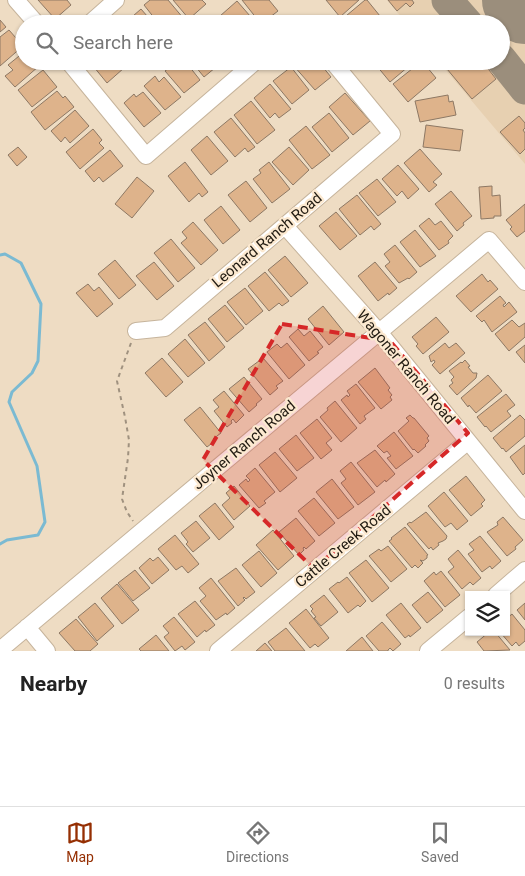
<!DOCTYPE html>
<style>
:root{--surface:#fff;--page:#f2f2f2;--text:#222;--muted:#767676;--line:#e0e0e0;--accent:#952f03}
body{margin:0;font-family:Roboto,sans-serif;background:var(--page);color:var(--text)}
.controls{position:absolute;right:15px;bottom:15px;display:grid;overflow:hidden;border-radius:0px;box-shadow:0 1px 4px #0004}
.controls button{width:45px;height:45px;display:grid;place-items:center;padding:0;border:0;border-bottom:1px solid var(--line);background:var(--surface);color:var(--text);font:25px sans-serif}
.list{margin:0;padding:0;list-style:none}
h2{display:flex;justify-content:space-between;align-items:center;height:65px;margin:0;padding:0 20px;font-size:21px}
h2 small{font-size:16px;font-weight:400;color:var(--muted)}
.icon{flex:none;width:28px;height:28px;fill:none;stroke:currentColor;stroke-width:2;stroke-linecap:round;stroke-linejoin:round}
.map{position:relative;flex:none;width:525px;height:651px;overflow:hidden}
.search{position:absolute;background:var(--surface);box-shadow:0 1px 4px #0004;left:15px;right:15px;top:15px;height:55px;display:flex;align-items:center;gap:12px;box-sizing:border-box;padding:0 18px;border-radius:28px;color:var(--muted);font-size:19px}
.sheet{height:155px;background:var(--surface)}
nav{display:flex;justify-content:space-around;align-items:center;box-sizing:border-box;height:70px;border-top:1px solid var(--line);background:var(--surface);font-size:14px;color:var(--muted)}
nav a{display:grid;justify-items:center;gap:2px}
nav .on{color:var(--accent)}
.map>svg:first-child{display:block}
</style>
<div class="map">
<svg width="525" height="651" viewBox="0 0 525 651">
<rect width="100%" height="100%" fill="#eedcc3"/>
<path fill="#e7d0b1" d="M 387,0 L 525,0 L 525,164 L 438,61 L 501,61 L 501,24 L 407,24 Z"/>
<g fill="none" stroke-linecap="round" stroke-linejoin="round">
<path stroke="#7bbad2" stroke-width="3" d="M 0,255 L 5,254 L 21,263 L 41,304 L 38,361 L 32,373 L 12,392 L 9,402 L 37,466 L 45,522 L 38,535 L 7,540 L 0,544"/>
<path stroke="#9b8e7c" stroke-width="31" d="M 447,0 L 468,24
M 501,59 L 525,89"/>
<path stroke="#9b8e7c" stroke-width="76" d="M 520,0 L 525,6"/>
</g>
<path fill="#deb38b" stroke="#8d7864" d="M 38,0 L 67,0 L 71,5 L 55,19 Z
M 150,0 L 168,0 L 184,19 L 177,24 L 159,24 L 144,5 Z
M 173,0 L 202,0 L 206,4 L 189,19 Z
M 242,0 L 269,0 L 278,11 L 261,24 Z
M 326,0 L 359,0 L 340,17 Z
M 365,0 L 367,0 L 380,16 L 371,24 L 343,24 L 340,21 Z
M 388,0 L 412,0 L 414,3 L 410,7 L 406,3 L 397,11 Z
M 237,1 L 257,24 L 227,24 L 220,16 Z
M 141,9 L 154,24 L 126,24 L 125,23 Z
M 0,20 L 6,27 L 0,32 Z
M 9,30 L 23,46 L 0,66 L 0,37 Z
M 24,52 L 24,61 L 35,61 L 39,66 L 15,87 L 5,76 L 13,70 L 8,65 Z
M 89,61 L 118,61 L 124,68 L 107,83 Z
M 123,61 L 137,61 L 129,68 Z
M 178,61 L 185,61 L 200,80 L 184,93 L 165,71 Z
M 191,61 L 219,61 L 221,63 L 204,77 Z
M 298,61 L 318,61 L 331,77 L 315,90 L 293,65 Z
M 381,61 L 415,61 L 390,82 L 376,65 Z
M 422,61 L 436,78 L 408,102 L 393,84 Z
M 457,61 L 482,61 L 496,79 L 472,99 L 447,69 Z
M 291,67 L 309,90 L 292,104 L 273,81 Z
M 43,70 L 57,87 L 32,107 L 18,90 Z
M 155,76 L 159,82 L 164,77 L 181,97 L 165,110 L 144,86 Z
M 270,84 L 291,109 L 279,118 L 275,113 L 270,118 L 254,98 Z
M 57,91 L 63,98 L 65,96 L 74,107 L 45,130 L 31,112 Z
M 143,92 L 161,113 L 144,127 L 124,103 L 134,94 L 136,97 Z
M 345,93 L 370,121 L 353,135 L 329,107 Z
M 448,95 L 449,102 L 453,101 L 456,115 L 420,122 L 415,101 Z
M 251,101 L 275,130 L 257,144 L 234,115 Z
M 75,110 L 89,126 L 70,143 L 65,137 L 61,142 L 51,131 Z
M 329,113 L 349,138 L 332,152 L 312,127 Z
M 519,116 L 525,123 L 525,128 L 523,130 L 525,133 L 525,149 L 520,154 L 500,132 Z
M 231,118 L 255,147 L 248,152 L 245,148 L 235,157 L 214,132 Z
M 426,125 L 463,130 L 460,151 L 423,147 Z
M 306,126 L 330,155 L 312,169 L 289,140 Z
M 93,129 L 102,140 L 99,143 L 104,148 L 80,169 L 66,152 Z
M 207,136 L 228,161 L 211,175 L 191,150 Z
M 18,147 L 27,157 L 17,166 L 8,155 Z
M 289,147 L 309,170 L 293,185 L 272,162 Z
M 420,149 L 442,174 L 433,182 L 437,185 L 429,192 L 404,163 Z
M 110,150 L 123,166 L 103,182 L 99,177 L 94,182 L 85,171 Z
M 185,162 L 208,192 L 202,197 L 199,193 L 189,202 L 168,176 Z
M 269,162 L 290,189 L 272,203 L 253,179 L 261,173 L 259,170 Z
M 398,165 L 419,189 L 408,199 L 402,191 L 397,196 L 382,179 Z
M 137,177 L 154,191 L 132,218 L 115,204 Z
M 377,179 L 396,202 L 378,216 L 359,193 Z
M 246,181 L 267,208 L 250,222 L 228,195 Z
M 492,186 L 492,196 L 500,195 L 501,216 L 494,216 L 494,218 L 481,219 L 479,187 Z
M 451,191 L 472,216 L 463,223 L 464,225 L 457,231 L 435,204 Z
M 357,195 L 381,224 L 374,230 L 371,226 L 360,235 L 339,209 Z
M 525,204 L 525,231 L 517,237 L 510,229 L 512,227 L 506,220 Z
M 221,206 L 240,230 L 223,244 L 204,220 Z
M 336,212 L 357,236 L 340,250 L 319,226 Z
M 429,218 L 435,225 L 441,221 L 453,236 L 448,241 L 449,243 L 439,250 L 419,226 Z
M 193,222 L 218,250 L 201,265 L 181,243 L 187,238 L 182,232 Z
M 415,230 L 436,256 L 420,267 L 400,242 Z
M 171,239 L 195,268 L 178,282 L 154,253 Z
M 395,245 L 417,272 L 409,279 L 408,278 L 399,283 L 385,266 L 390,262 L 384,254 Z
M 285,256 L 308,283 L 291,297 L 268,270 Z
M 115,260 L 136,285 L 119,299 L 98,274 Z
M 154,262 L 174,286 L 157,300 L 136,276 Z
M 375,262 L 397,288 L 389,295 L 388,293 L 378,301 L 358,276 Z
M 265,272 L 289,301 L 282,306 L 279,303 L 269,311 L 248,286 Z
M 482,274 L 488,282 L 490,280 L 498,289 L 471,312 L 456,296 Z
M 88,284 L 94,291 L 99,287 L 113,304 L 97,317 L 76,293 Z
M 245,288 L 263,311 L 246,325 L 227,302 Z
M 500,296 L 506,303 L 503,305 L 504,307 L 509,302 L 517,312 L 492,332 L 484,320 L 482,322 L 476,316 Z
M 225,305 L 244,328 L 227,342 L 208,319 Z
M 323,306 L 344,332 L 329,345 L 308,319 Z
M 436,317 L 449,332 L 423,354 L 416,346 L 418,344 L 412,337 Z
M 512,320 L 519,327 L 525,323 L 525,337 L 509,351 L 495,334 Z
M 205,322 L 225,347 L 209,361 L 188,335 Z
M 298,329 L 304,336 L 310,331 L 323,347 L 317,352 L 319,353 L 309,361 L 289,337 Z
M 185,339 L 205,363 L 188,377 L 168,354 Z
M 287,343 L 305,365 L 289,379 L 267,352 L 277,344 L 281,348 Z
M 445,343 L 449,348 L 456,343 L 465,353 L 440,374 L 432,365 L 435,362 L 434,360 L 431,362 L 429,356 Z
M 525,345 L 525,363 L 516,352 Z
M 162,358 L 183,382 L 166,397 L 145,373 Z
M 263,358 L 283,381 L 276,386 L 278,388 L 270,395 L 248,369 Z
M 465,360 L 470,366 L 468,367 L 473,373 L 477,373 L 476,378 L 457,395 L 449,386 L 453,383 L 451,380 L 454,377 L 449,371 L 461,362 L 462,363 Z
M 375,368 L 390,388 L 388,390 L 392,395 L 390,397 L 392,400 L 381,409 L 358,382 Z
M 488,375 L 502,391 L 476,413 L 469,405 L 468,407 L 461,398 Z
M 244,377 L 262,399 L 256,404 L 257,405 L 249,412 L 229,389 Z
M 356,384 L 375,408 L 364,416 L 366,419 L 360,424 L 341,400 L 347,395 L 348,397 L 350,395 L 347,391 Z
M 224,391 L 244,415 L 236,423 L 233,419 L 231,421 L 232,423 L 227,427 L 214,411 L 219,407 L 213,400 Z
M 506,394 L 515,405 L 507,411 L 511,416 L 491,432 L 486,426 L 485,427 L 477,417 Z
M 335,401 L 357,428 L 341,442 L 320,417 L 328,410 L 327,408 Z
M 200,407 L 221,433 L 213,439 L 215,441 L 207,447 L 184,420 Z
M 410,415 L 413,418 L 414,418 L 429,436 L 427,438 L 429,441 L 425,445 L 426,446 L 418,453 L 414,449 L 413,450 L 398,431 L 409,421 L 406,418 Z
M 520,415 L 525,420 L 525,436 L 506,452 L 503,448 L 502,449 L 493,438 Z
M 317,419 L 332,438 L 326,443 L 332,450 L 321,459 L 300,433 Z
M 394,432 L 413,456 L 396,469 L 387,458 L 391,456 L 387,451 L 384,453 L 377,446 Z
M 296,435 L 314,458 L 297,471 L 279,449 Z
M 525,445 L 525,473 L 523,475 L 510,457 Z
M 375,450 L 395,474 L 386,482 L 385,480 L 377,487 L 357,463 Z
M 275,452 L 297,478 L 280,492 L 259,465 Z
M 351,462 L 375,492 L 358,505 L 341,483 L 346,479 L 340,471 Z
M 255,468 L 275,492 L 264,501 L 266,503 L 259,508 L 239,485 L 246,479 L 248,482 L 250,480 L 246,476 Z
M 466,476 L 485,500 L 481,504 L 483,506 L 471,516 L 449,490 Z
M 332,479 L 354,507 L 338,519 L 316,492 Z
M 234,486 L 250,506 L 234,520 L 222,505 L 230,498 L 226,493 Z
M 444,492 L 468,521 L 457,530 L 451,523 L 445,527 L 428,506 Z
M 314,498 L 335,523 L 319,536 L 298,511 Z
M 215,503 L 234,527 L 219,540 L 199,516 Z
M 426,512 L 447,536 L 446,539 L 443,541 L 438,543 L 439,545 L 433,550 L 431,547 L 429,549 L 407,524 L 410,522 L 411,523 Z
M 503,517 L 523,540 L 515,547 L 516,549 L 507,556 L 487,532 L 498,525 L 497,522 Z
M 296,518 L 315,541 L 306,549 L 304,547 L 303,548 L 304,550 L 299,555 L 279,532 Z
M 196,521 L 210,538 L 193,552 L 186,544 L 188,542 L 181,533 Z
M 405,527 L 428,555 L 427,555 L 427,558 L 423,561 L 420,560 L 423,563 L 418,568 L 415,565 L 412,568 L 389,541 L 392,539 L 391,538 Z
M 273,530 L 294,556 L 278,570 L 256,545 Z
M 175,535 L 199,564 L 188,573 L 182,566 L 176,570 L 158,549 Z
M 480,536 L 501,561 L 492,569 L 490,566 L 482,572 L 468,554 L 474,550 L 469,544 Z
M 388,546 L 407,569 L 391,582 L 369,556 L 379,549 L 381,551 Z
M 458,550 L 481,578 L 473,585 L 470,582 L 462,589 L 448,572 L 454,567 L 448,559 Z
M 259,551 L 277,573 L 261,587 L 242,565 Z
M 158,557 L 169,570 L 152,584 L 139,568 L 150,558 L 153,561 Z
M 366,560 L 389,588 L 372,602 L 349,573 Z
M 236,568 L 255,592 L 246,599 L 244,597 L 243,598 L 245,600 L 238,606 L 218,581 Z
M 135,570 L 150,588 L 133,601 L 118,583 Z
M 441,571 L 460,595 L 445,607 L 424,581 L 434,572 L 436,575 Z
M 347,577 L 366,601 L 360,607 L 358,605 L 348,613 L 329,589 L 338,582 L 339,583 Z
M 211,578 L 235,608 L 227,615 L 226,613 L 216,620 L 200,601 L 206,596 L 199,588 Z
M 117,584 L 139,610 L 122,624 L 101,598 Z
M 428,592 L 443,610 L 427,623 L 412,605 Z
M 324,595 L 338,612 L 321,626 L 314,618 L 316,617 L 311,611 L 313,609 L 310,606 Z
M 195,601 L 215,625 L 206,632 L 205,630 L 197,637 L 178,614 Z
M 95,603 L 114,626 L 97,641 L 78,617 Z
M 401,603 L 421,628 L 410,637 L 409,635 L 405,638 L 386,615 Z
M 525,603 L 525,620 L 517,610 Z
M 306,609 L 329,638 L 318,647 L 315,644 L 310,648 L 289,623 Z
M 512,614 L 525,630 L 525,641 L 519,646 L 516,642 L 512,646 L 500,632 L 506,632 L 506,619 Z
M 174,617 L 195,642 L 185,650 L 182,646 L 175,651 L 164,637 L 169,633 L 163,626 Z
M 76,619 L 98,644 L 90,651 L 75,651 L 59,633 Z
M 382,622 L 401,644 L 393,651 L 390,648 L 388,650 L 388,651 L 379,651 L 366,636 Z
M 286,628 L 305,651 L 275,651 L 268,642 Z
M 489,632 L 495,632 L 510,650 L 484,651 L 477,642 Z
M 156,635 L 169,651 L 141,651 L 139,649 Z
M 362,637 L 373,651 L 346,651 Z
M 265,643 L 272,651 L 256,651 Z"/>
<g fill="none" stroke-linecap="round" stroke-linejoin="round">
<defs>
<path id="minor" d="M 16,0 L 37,24
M 89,24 L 116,0
M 300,24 L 301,24
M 68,61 L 146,156 L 256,61
M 285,226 L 379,332 L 525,511
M 136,331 L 165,328 L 392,134 L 332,61
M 496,595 L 525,570
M 27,627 L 47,651
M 0,650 L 489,240 L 525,282
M 218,651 L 467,442
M 428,651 L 469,617"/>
</defs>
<use href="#minor" stroke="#c6b49c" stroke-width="18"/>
<path stroke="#9f917f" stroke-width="2" stroke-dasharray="4 4" stroke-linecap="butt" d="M 131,343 L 117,381 L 125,417 L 129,440 L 128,458 L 122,499 L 127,512 L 133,521"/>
<use href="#minor" stroke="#fff" stroke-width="16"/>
</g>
<path fill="#d62828" fill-opacity="0.2" stroke="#d62828" stroke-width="4" stroke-dasharray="10 6" stroke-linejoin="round" d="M 282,324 L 390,341 L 468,433 L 314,569 L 203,460 Z"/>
<g text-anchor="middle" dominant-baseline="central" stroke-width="4.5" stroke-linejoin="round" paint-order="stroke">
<g font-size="15" fill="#201a11" stroke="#fce9d0">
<text transform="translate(267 240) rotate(-40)">Leonard Ranch Road</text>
<text transform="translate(406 367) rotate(50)">Wagoner Ranch Road</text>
<text transform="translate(244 445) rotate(-40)">Joyner Ranch Road</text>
<text transform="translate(343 546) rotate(-40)">Cattle Creek Road</text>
</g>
</g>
</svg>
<div class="controls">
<button><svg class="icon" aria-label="layers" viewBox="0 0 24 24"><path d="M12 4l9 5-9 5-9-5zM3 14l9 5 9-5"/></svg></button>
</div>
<div class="search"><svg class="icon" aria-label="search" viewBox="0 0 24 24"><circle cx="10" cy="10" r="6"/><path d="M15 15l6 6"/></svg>Search here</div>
</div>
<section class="sheet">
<h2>Nearby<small>0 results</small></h2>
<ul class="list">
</ul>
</section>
<nav>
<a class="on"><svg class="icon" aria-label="map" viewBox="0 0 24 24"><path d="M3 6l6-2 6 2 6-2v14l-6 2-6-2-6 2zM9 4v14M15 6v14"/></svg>Map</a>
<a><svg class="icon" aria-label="directions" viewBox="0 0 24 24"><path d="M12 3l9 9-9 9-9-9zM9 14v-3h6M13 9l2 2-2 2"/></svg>Directions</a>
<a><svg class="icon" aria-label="saved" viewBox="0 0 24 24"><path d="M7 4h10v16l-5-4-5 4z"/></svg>Saved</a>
</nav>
